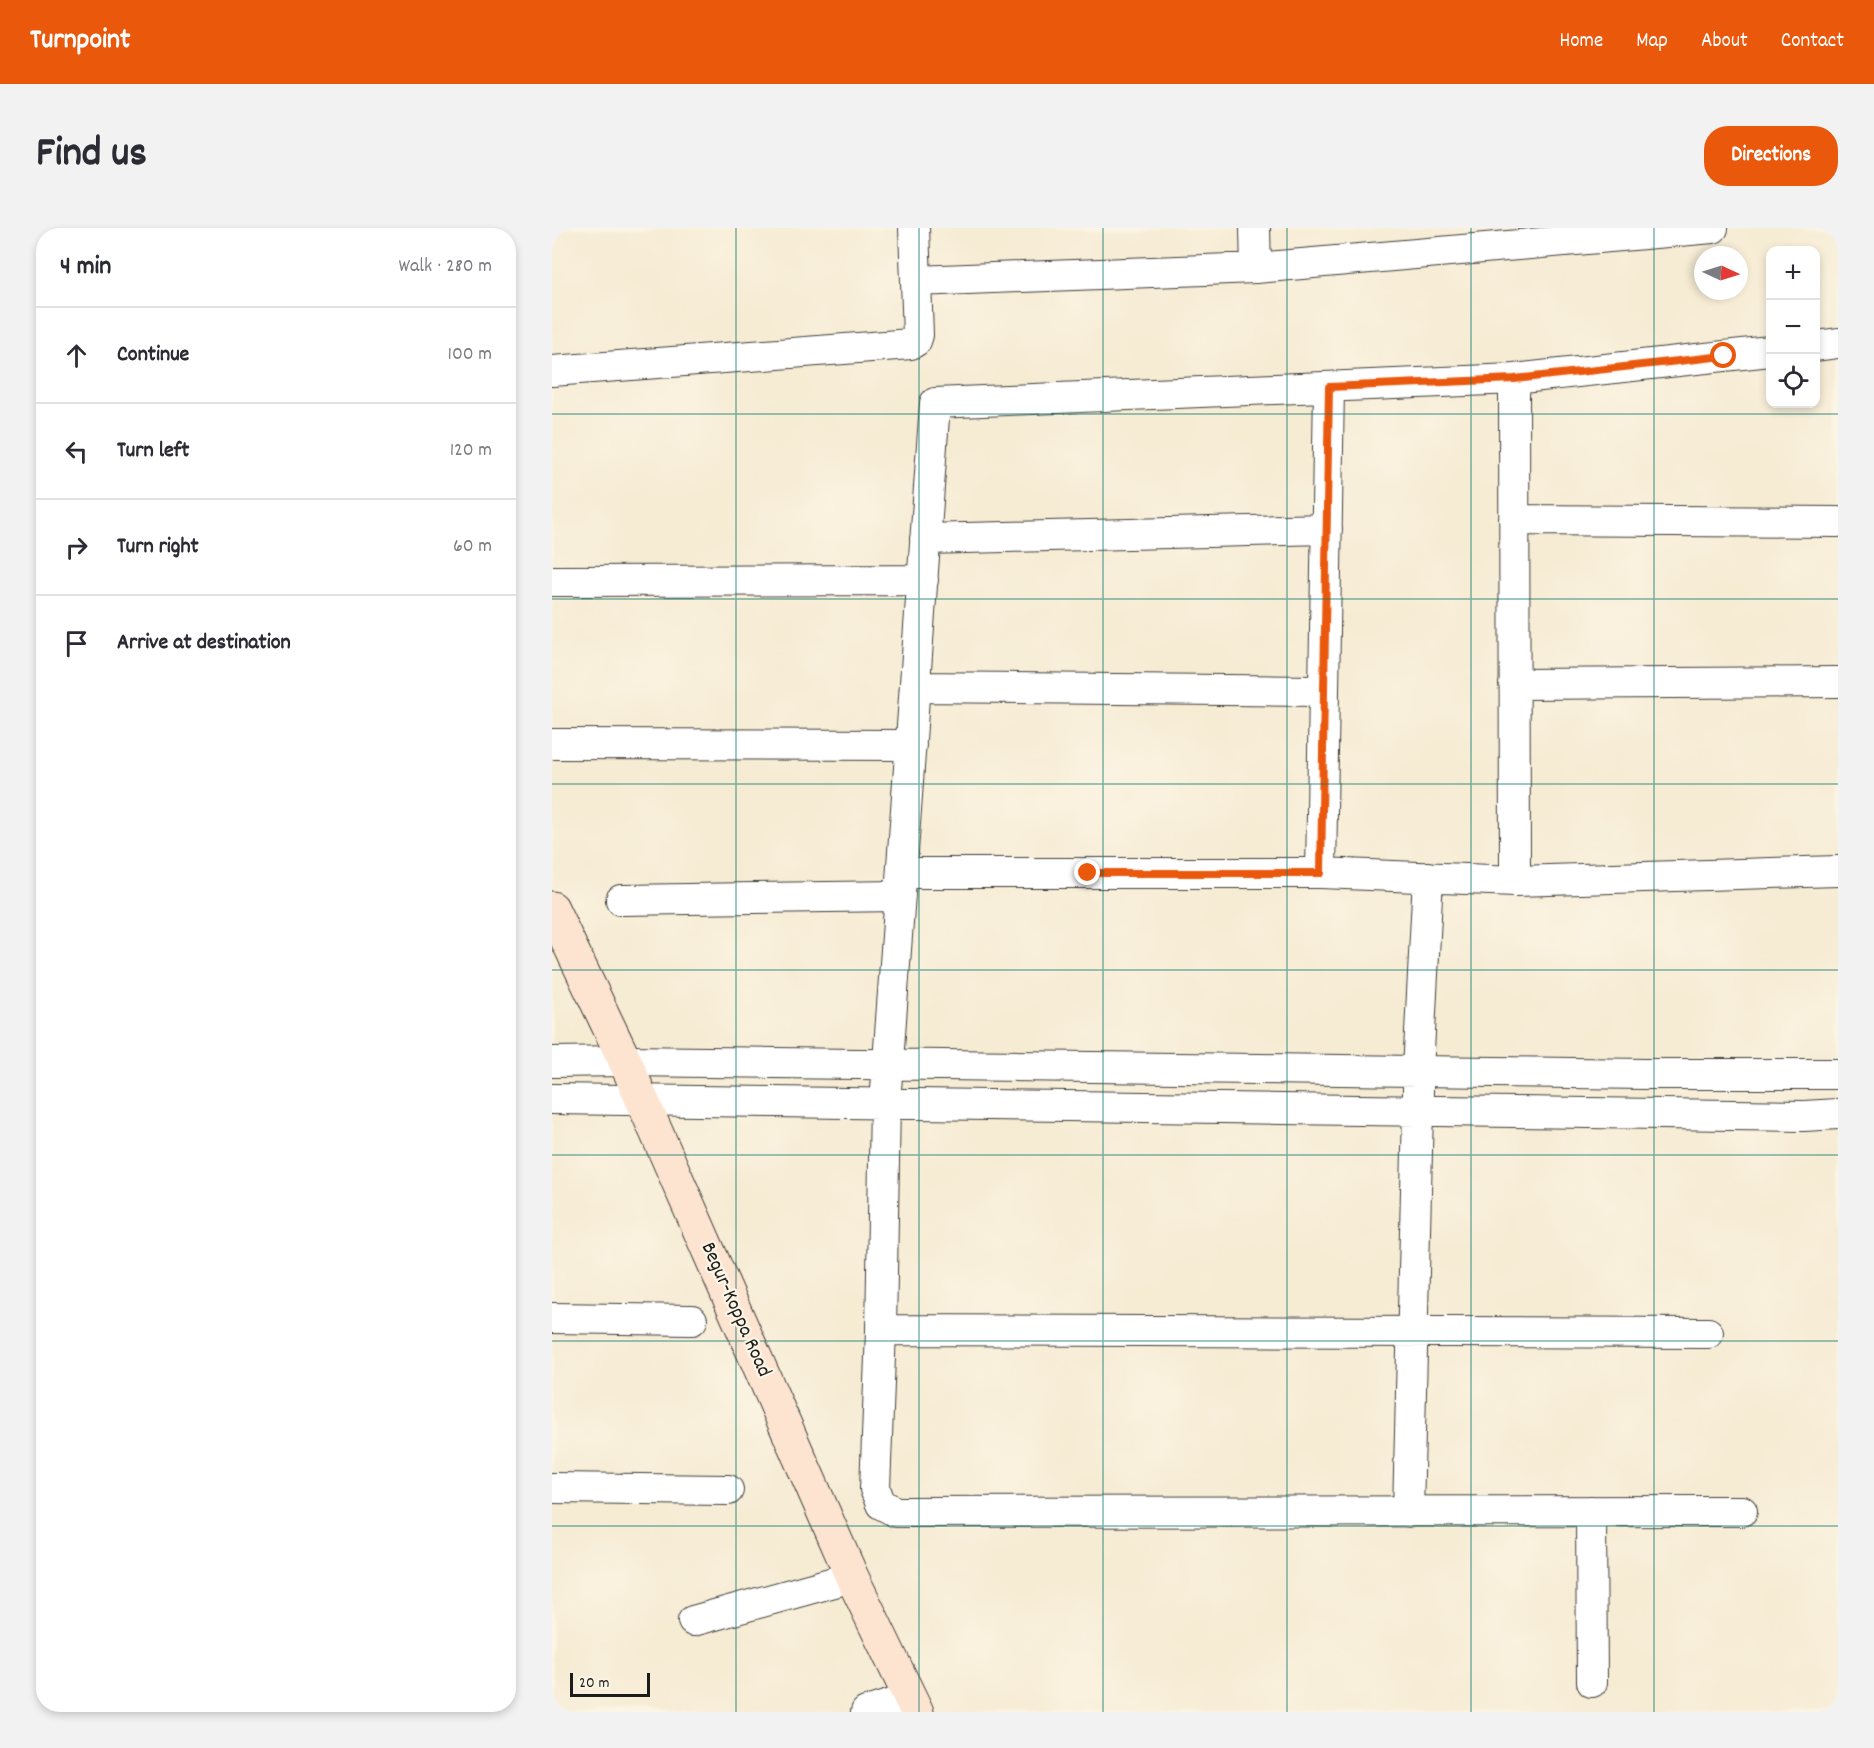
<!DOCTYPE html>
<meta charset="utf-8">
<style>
:root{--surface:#fff;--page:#f2f2f3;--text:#2b2b33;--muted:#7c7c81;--line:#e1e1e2;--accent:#ea580c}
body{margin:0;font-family:Dekko,sans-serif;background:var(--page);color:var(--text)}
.controls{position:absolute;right:18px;top:18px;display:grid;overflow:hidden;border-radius:12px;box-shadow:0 3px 9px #0003}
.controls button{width:54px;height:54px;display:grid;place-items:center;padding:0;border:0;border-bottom:2px solid var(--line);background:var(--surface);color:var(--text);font:30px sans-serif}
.compass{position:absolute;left:1142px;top:18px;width:54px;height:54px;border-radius:50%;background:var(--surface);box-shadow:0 3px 9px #0003;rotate:94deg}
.scale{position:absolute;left:18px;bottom:15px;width:80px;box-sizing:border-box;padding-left:6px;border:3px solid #1c1c1c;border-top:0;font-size:16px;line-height:21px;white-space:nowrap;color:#1c1c1c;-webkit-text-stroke:4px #fcf5e5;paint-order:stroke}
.stop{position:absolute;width:18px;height:18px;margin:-14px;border:4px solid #ea580c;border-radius:50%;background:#fff}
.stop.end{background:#ea580c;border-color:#fff;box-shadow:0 2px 6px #0008}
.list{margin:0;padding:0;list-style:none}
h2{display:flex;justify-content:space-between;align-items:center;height:78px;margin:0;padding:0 24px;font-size:26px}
h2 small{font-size:20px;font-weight:400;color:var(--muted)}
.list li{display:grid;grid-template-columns:39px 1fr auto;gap:18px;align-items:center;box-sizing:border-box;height:96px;padding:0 24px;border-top:2px solid var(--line)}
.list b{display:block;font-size:22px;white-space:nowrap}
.list em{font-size:20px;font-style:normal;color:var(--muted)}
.icon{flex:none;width:33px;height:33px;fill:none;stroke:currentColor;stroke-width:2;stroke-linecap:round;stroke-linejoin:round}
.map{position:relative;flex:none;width:1286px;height:1484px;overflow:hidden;border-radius:24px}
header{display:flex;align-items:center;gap:36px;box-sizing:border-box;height:84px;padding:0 30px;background:var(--accent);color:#fff}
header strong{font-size:28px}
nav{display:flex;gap:33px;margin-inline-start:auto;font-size:21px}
.intro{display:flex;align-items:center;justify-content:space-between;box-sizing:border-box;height:144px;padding:0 36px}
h1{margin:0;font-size:42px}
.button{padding:15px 27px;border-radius:24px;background:var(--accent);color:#fff;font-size:21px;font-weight:700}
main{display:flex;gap:36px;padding:0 36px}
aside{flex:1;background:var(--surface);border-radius:24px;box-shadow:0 3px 9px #0003}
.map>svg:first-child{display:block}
</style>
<header>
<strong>Turnpoint</strong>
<nav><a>Home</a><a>Map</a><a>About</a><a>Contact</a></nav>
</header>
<div class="intro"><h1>Find us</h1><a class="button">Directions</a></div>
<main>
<aside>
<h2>4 min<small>Walk · 280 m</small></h2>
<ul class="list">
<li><svg class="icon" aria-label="ahead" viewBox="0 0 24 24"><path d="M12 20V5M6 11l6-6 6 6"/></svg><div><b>Continue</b></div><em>100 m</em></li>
<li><svg class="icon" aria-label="left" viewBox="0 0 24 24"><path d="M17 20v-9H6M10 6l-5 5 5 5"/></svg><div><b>Turn left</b></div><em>120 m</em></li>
<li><svg class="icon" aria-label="right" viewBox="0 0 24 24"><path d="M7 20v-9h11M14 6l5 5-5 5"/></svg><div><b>Turn right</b></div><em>60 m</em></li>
<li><svg class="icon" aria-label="arrive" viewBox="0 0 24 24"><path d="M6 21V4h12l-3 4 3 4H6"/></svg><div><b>Arrive at destination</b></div></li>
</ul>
</aside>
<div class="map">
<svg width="1286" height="1484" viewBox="0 0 1286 1484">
<rect width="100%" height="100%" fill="#fcf5e5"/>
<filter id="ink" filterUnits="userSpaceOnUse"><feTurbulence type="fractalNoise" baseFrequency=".0167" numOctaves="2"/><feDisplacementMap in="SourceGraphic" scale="12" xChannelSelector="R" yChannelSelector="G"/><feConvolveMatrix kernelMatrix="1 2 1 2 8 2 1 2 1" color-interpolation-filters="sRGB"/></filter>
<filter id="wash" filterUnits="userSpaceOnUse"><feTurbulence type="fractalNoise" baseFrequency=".008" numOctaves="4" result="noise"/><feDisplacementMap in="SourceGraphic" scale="24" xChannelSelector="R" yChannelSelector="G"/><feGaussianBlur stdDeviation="1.35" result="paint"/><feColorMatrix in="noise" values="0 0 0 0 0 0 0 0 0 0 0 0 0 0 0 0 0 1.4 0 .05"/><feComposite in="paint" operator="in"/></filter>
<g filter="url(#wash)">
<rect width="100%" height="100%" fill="#f6ebd3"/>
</g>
<g filter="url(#ink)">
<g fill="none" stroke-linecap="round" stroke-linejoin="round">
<defs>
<path id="minor" d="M 703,0 L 704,40
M 364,53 L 704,40 L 1161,0
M 1264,118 L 1286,115
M 0,143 L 359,116 L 364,113 L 366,107 L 362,0
M 962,151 L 963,653
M 962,292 L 1286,294
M 373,311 L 775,301
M 0,353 L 371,352
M 962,456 L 1286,454
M 363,459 L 772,463
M 0,516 L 359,517
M 350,645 L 769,645 L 963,653 L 1286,643
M 769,645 L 777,159
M 69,672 L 348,668
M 0,834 L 73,833 L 1094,846 L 1286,846
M 0,871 L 1252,888 L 1286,886
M 0,1090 L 140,1092
M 329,1102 L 1156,1105
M 0,1260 L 176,1262
M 1039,1283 L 1040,1454
M 1190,1283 L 344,1284 L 329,1276 L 323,1261 L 329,1102 L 333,876 L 383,175 L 962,151 L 1218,123
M 856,1284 L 866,883 L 866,843 L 876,649
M 141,1393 L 300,1349
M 314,1484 L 359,1470"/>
<path id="secondary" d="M 0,680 L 73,833 L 300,1349 L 365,1484"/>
</defs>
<use href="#minor" stroke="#3d3b37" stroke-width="32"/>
<use href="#secondary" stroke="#3d3b37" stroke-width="35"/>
<use href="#minor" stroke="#fff" stroke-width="30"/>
<use href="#secondary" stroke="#fde4d1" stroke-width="33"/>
</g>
</g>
<g fill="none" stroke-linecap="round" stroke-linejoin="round" filter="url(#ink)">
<path stroke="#ea580c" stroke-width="8" d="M 536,645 L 769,645 L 777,159 L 962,151 L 1172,128"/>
</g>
<path fill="none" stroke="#0f766e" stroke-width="1.5" stroke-opacity="0.55" d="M 184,0 L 184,1484M 367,0 L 367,1484M 551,0 L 551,1484M 735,0 L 735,1484M 919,0 L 919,1484M 1102,0 L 1102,1484M 0,186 L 1286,186M 0,371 L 1286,371M 0,556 L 1286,556M 0,742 L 1286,742M 0,927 L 1286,927M 0,1113 L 1286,1113M 0,1298 L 1286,1298"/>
<g text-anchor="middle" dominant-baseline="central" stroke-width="4.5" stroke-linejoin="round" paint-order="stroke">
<g font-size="21" fill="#1c1c1c" stroke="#fcf5e5">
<text transform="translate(183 1082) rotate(66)">Begur-Koppa Road</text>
</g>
</g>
</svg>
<div class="controls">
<button>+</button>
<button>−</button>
<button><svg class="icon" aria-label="locate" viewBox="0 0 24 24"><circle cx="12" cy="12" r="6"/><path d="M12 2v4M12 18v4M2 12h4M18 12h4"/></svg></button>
</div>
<svg class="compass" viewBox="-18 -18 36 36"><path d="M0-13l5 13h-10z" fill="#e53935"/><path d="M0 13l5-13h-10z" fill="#7c7c81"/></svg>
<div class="scale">20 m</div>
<div class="stop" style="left:1172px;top:128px"></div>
<div class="stop end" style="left:536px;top:645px"></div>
</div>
</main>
